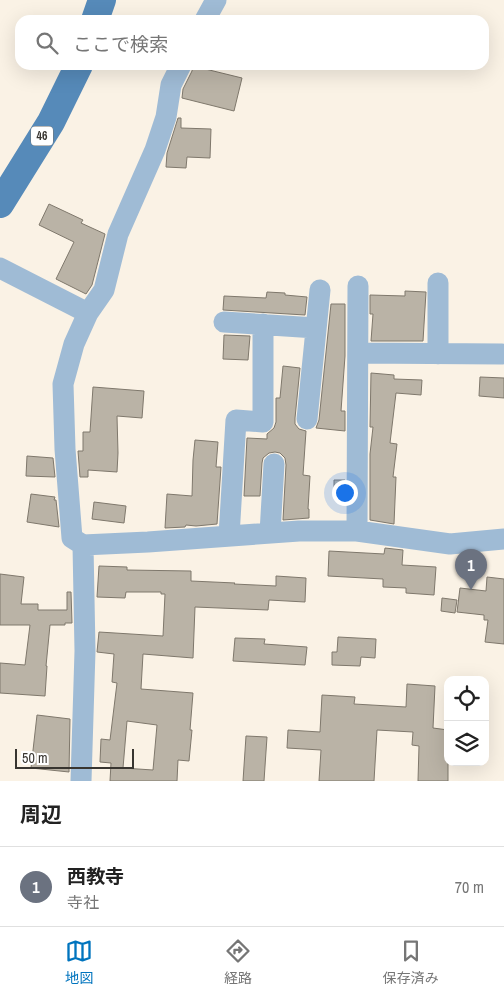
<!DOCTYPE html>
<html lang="ja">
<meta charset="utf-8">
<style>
:root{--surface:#fff;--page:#f6f6f6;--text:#222;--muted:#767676;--line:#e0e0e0;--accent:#0074be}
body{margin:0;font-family:"Archivo Narrow","Noto Sans JP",sans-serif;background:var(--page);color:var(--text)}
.controls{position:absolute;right:15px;bottom:15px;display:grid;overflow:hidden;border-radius:10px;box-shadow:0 5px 20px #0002}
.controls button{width:45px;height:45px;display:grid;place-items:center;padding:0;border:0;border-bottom:1px solid var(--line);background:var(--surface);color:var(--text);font:25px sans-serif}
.scale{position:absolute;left:15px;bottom:12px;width:119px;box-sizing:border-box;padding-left:5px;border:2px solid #383530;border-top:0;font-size:14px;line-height:18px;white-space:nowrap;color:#383530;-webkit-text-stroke:4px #fff;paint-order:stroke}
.you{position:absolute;left:344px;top:492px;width:18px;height:18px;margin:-12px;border:4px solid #fff;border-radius:50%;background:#1a73e8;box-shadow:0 0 0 8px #1a73e833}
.badge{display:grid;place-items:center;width:32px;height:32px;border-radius:50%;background:var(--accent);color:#fff;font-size:16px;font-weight:700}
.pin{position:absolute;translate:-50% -41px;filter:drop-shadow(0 1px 2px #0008)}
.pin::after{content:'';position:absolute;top:26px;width:18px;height:15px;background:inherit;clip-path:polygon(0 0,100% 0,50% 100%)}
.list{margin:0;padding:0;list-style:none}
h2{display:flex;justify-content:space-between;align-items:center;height:65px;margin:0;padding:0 20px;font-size:21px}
h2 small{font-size:16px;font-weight:400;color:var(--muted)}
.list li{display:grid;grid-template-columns:32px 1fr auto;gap:15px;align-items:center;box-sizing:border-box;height:80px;padding:0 20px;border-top:1px solid var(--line)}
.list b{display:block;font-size:19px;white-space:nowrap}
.list p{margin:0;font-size:16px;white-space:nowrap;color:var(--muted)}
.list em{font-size:16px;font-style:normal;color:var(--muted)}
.icon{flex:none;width:28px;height:28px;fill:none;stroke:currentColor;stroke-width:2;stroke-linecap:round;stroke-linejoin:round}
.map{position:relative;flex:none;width:504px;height:781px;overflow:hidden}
.search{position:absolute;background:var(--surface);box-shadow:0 5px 20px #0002;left:15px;right:15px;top:15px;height:55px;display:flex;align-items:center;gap:12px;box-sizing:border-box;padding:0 18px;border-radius:15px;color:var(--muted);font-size:19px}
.sheet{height:145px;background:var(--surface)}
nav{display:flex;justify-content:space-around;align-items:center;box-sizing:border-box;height:70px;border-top:1px solid var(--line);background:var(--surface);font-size:14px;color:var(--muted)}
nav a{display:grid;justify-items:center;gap:2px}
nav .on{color:var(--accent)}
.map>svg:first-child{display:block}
</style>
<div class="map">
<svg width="504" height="781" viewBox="0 0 504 781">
<rect width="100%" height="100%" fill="#faf2e5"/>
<path fill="#bab3a6" stroke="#7f786c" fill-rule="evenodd" d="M 193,66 L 242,78 L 234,111 L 182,98 L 183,89 L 192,71 Z
M 178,118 L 181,118 L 181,128 L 211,129 L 210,158 L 187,157 L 186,168 L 166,167 L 167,153 Z
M 49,204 L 83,220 L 81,223 L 105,234 L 92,285 L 86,294 L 56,279 L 74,242 L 39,225 Z
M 405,291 L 426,292 L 423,341 L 371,341 L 373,314 L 370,314 L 370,295 L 405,296 Z
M 267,292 L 285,293 L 285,295 L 307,297 L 305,315 L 223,310 L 224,296 L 266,298 Z
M 331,304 L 345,304 L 345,356 L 341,411 L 345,411 L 345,431 L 316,428 L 319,420 Z
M 224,335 L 250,336 L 248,360 L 223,359 Z
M 283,366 L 300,368 L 295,418 L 295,424 L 299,429 L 306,431 L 303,475 L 310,476 L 308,509 L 309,509 L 309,518 L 283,520 L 286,465 L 285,458 L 280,453 L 275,452 L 269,453 L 263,458 L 262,463 L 260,496 L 244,496 L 247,438 L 267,439 L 267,434 L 274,428 L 276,422 L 276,398 L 280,398 Z
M 371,373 L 394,375 L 394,379 L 422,380 L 421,395 L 396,393 L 390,443 L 397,444 L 393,477 L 396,477 L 394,524 L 370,520 L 370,454 L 373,427 L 370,427 Z
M 480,377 L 504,378 L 504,398 L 479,396 Z
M 93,387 L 144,391 L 142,418 L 117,416 L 118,453 L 117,472 L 88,470 L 88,477 L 80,477 L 78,451 L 83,451 L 83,432 L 90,432 Z
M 195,440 L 218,442 L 216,467 L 221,467 L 217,524 L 196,526 L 186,525 L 185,527 L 165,528 L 167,494 L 192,496 L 193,460 Z
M 27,456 L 53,458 L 55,477 L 26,476 Z
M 334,480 L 345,480 L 345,498 L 334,498 Z
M 31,494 L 55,497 L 54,500 L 56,500 L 59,527 L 27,522 Z
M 94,502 L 126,506 L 124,523 L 92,519 Z
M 385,548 L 403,550 L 402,565 L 436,567 L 434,595 L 406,593 L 406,588 L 383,587 L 383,579 L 328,576 L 329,551 L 384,554 Z
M 99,566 L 127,567 L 127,570 L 191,571 L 191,581 L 235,583 L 234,584 L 276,586 L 276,576 L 306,578 L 305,602 L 269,600 L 268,610 L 195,607 L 193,658 L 143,654 L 141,689 L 193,693 L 190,730 L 192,730 L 189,761 L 178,760 L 177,781 L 110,781 L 111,763 L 100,762 L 101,739 L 110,740 L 117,683 L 112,682 L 114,654 L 97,652 L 99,632 L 163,636 L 165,594 L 161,594 L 161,592 L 126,592 L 125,598 L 97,597 ZM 127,721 L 157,725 L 153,770 L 123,768 Z
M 0,574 L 24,577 L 21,604 L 38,604 L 38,610 L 67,610 L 67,592 L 71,592 L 72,623 L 65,623 L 65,625 L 50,625 L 46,666 L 47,666 L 45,696 L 0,693 L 0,663 L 25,665 L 30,625 L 0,625 Z
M 487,577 L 504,579 L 504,644 L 485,642 L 488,620 L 484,620 L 484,615 L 457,612 L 460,588 L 486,591 Z
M 442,598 L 457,600 L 455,613 L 441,611 Z
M 338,637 L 376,639 L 375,658 L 361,657 L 360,666 L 332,665 L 332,652 L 337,652 Z
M 235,638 L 265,639 L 264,644 L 307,647 L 305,665 L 233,661 Z
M 407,684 L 435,686 L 433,728 L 448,730 L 448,781 L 418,781 L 419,746 L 412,745 L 413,732 L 377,730 L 374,781 L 319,781 L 321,750 L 287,748 L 288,730 L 320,732 L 322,695 L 355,697 L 354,704 L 406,707 Z
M 37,715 L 70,719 L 69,772 L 31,768 Z
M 246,736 L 267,737 L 264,781 L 243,781 Z"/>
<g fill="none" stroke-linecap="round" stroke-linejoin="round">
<path stroke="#9fbbd5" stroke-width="21" d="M 205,20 L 216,0
M 181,65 L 171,85 L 166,117 L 155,150 L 118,234 L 104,290 L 88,313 L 74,344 L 63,384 L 65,449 L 72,538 L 83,545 L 148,542 L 299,531 L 357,531 L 450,544 L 504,539
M 0,268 L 88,313
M 438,283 L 438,354
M 224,322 L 316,328
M 358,353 L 502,354
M 307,419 L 320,290
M 357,531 L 358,286
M 270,533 L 274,464
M 229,536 L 236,420 L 263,422 L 263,324
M 81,781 L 85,651 L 83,545"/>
<path stroke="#568ab9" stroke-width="28" d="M 95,20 L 102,0
M 0,204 L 51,122 L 79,65"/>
</g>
<g text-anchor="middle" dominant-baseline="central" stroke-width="4" stroke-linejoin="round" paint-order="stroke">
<rect fill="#fff" stroke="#74726e" stroke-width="1" x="31" y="126.5" width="22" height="19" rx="4"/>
<g font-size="12" font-weight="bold" fill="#383530">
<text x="42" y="136">46</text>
</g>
</g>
</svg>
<div class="controls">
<button><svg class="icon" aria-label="locate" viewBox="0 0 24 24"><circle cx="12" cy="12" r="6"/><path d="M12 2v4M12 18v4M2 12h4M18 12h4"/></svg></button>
<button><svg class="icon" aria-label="layers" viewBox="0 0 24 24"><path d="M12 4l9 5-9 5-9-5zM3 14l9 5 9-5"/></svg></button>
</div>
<div class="scale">50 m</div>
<div class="you"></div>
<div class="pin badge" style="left:471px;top:590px;background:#6b7280">1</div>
<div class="search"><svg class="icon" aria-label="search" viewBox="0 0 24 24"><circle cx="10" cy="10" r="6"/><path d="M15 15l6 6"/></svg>ここで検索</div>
</div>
<section class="sheet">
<h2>周辺<small></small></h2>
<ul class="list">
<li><span class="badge" style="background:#6b7280">1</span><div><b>西教寺</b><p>寺社</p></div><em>70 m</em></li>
</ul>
</section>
<nav>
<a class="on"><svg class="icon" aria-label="map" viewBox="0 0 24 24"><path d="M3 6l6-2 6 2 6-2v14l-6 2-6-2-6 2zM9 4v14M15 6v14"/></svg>地図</a>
<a><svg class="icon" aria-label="directions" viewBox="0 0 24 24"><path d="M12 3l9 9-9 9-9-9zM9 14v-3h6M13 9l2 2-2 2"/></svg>経路</a>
<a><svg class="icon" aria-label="saved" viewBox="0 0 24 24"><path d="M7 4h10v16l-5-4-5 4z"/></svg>保存済み</a>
</nav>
